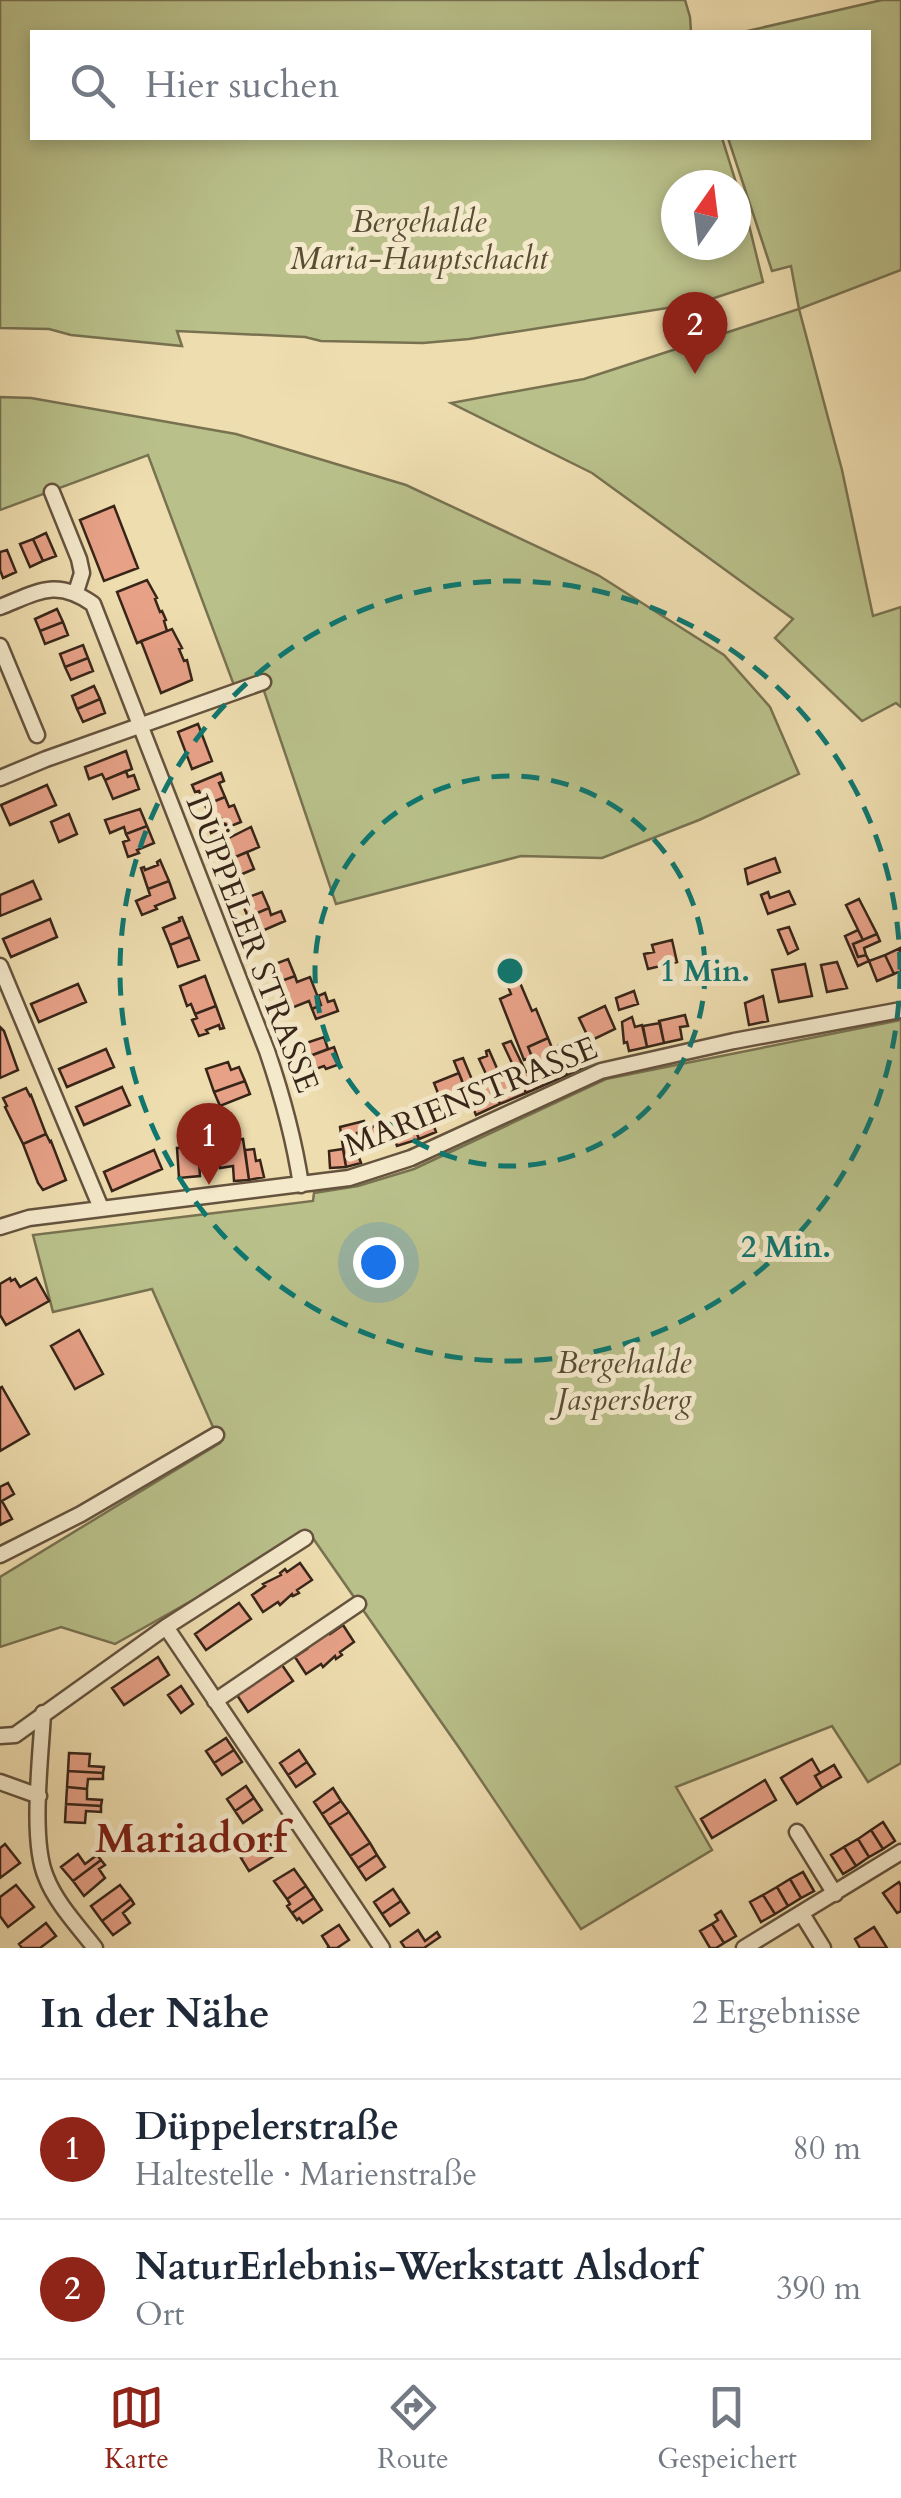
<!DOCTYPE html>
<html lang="de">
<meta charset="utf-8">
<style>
:root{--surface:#fff;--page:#f6f6f7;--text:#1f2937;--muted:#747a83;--line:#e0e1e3;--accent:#8f2418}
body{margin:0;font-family:Cardo,serif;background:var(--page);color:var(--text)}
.compass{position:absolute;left:661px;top:170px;width:90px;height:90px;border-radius:50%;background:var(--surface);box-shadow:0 5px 15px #0003;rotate:14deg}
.you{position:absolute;left:378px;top:1262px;width:35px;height:35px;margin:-25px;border:8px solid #fff;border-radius:50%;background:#1a73e8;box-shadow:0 0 0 15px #1a73e833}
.badge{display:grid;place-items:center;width:65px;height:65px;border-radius:50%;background:var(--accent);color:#fff;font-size:32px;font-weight:700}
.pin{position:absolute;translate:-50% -82px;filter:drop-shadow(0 2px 5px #0008)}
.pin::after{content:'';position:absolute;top:52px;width:35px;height:30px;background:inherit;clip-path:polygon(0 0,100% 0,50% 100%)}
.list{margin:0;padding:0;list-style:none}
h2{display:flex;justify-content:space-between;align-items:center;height:130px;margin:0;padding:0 40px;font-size:42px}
h2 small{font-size:32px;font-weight:400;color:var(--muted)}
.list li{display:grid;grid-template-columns:65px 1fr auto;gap:30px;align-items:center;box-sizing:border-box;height:140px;padding:0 40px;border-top:2px solid var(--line)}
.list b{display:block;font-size:38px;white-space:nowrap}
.list p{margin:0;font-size:32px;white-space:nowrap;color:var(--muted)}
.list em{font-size:32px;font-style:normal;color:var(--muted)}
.icon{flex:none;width:55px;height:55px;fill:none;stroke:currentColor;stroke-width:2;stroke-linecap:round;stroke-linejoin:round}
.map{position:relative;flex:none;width:901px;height:1948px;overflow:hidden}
.search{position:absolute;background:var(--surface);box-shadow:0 5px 15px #0003;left:30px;right:30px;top:30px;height:110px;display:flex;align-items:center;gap:25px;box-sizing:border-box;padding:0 35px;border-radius:0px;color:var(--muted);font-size:38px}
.sheet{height:410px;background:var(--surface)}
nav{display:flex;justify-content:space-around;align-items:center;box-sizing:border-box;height:140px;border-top:2px solid var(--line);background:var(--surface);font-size:28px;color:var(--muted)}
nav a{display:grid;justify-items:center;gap:5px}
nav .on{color:var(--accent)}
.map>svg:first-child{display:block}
</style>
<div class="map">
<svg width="901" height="1948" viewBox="0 0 901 1948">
<rect width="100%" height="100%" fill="#eeddaf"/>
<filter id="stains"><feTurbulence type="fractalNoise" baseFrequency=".002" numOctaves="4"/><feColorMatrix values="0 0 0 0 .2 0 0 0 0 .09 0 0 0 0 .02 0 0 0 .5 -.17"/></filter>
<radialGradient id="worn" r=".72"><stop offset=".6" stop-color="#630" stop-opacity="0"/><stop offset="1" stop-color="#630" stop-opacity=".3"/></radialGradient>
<path fill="#b9c08a" stroke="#787251" stroke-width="2.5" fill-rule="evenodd" d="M 0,0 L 685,0 L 690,17 L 691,32 L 32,32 L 32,138 L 722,138 L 748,221 L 763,282 L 699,303 L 469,339 L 423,343 L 321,341 L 305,337 L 177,331 L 182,346 L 71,335 L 49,329 L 0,328 ZM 676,185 L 736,185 L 736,245 L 676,245 Z
M 882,0 L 901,0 L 901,270 L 799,309 L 842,470 L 873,616 L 901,607 L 901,707 L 896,703 L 862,721 L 775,638 L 793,619 L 592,473 L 451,403 L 584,379 L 799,309 L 791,266 L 772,271 L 728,138 L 868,138 L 868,32 L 743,32 Z
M 0,397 L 31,398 L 236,434 L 406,485 L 598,575 L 724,655 L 770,707 L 799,774 L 699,820 L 602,858 L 521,856 L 336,904 L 260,679 L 235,688 L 148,455 L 0,510 Z
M 901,1020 L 901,1763 L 868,1782 L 832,1726 L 676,1787 L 712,1850 L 581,1929 L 460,1749 L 310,1534 L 115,1644 L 61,1627 L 0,1647 L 0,1577 L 220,1443 L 152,1289 L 53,1312 L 33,1235 L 313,1201 L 314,1193 L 358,1186 L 414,1169 L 606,1079 Z"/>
<path fill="#e7a187" stroke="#372518" stroke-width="2.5" d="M 114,506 L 138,568 L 104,581 L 80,520 Z
M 46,533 L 56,556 L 43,561 L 33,539 Z
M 33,539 L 43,561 L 30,567 L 20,544 Z
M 7,550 L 16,572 L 3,578 L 0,570 L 0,552 Z
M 147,580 L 157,598 L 155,599 L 160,612 L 162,611 L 166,620 L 164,621 L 167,631 L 137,643 L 117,592 Z
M 57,609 L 63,622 L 40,631 L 35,619 Z
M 63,622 L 68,635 L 45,644 L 40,631 Z
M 172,629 L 182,648 L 179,649 L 184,661 L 187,660 L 192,680 L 161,693 L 141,641 Z
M 83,645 L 88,658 L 65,667 L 60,654 Z
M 88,658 L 93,671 L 71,680 L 65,667 Z
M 94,686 L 100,699 L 77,709 L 72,696 Z
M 100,699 L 105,713 L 83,722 L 77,709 Z
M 198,724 L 212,761 L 192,769 L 178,732 Z
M 126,751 L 132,769 L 105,780 L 102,774 L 89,779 L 85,767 Z
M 126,771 L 128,777 L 134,775 L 139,789 L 113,799 L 105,780 Z
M 221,773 L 224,781 L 219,783 L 225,797 L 205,805 L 199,791 L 195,792 L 192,785 Z
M 47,785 L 56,805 L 10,825 L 1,805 Z
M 225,797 L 229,807 L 234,805 L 241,822 L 226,828 L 221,818 L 215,820 L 219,829 L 211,833 L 204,817 L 209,815 L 205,805 Z
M 140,809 L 147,826 L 126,834 L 124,827 L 110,833 L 105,820 Z
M 69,814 L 77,834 L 59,842 L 51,822 Z
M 147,826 L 154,843 L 137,850 L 139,853 L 128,857 L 123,842 L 129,840 L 126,834 Z
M 251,827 L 259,847 L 226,861 L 219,843 Z
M 247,852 L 254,869 L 233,878 L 226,861 Z
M 775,858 L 780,872 L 748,884 L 745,869 Z
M 160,860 L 169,881 L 148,889 L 141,868 L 144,867 L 145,870 L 158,865 L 157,862 Z
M 33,881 L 41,899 L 0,916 L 0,895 Z
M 169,881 L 175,898 L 155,906 L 157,909 L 142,915 L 136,901 L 150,895 L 148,889 Z
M 789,891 L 795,904 L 768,914 L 761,895 L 768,892 L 770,898 Z
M 262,892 L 269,908 L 248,917 L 241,900 Z
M 859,899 L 877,934 L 863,940 L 846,905 Z
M 269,908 L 271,915 L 281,911 L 285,921 L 255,934 L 248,917 Z
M 182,917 L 190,937 L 170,945 L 163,928 L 180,921 L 179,918 Z
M 50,919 L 57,937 L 11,957 L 3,939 Z
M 789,927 L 798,949 L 788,954 L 778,930 Z
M 858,930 L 863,940 L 853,944 L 858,957 L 866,955 L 869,961 L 858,966 L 845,936 Z
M 877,934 L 880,941 L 864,948 L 866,955 L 858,957 L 853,944 Z
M 190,937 L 199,960 L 178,967 L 170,945 Z
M 672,940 L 677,962 L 648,969 L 644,954 L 654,952 L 652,945 Z
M 900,948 L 901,971 L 894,974 L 885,955 Z
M 885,955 L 894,974 L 877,981 L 869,961 Z
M 288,959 L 295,976 L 273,984 L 267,967 Z
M 837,962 L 847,988 L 827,992 L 821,965 Z
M 512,964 L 532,1011 L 536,1009 L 548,1038 L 528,1047 L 532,1057 L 524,1060 L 500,999 L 511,994 L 501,968 Z
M 805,964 L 812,996 L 779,1002 L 772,970 Z
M 205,976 L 216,1006 L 195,1014 L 191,1004 L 187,1006 L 180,986 Z
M 295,976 L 297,982 L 310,977 L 321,1005 L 312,1009 L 309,1001 L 284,1011 L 273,984 Z
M 78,984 L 86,1002 L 39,1022 L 31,1004 Z
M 634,991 L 638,1004 L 619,1010 L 616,998 Z
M 325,993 L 328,1002 L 334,1000 L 338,1011 L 316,1019 L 312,1009 L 321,1005 L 318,996 Z
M 763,996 L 768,1021 L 749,1025 L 745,1003 Z
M 216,1006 L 224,1028 L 220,1029 L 219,1025 L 206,1030 L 208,1033 L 199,1036 L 192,1020 L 197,1018 L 195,1014 Z
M 605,1006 L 615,1029 L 590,1041 L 579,1018 Z
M 685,1015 L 688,1026 L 680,1027 L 682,1039 L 664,1043 L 659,1021 Z
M 632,1017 L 635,1027 L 642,1025 L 647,1047 L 629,1051 L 627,1042 L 624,1043 L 622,1022 Z
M 660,1023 L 664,1043 L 647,1047 L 643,1026 Z
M 0,1027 L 4,1031 L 18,1070 L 0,1078 Z
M 324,1037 L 328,1049 L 302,1059 L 297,1046 Z
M 548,1038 L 552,1048 L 555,1047 L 567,1075 L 526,1093 L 503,1044 L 511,1041 L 526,1072 L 536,1067 L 528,1047 Z
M 585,1042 L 595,1062 L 580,1069 L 572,1051 L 583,1046 L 582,1044 Z
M 564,1044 L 565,1047 L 570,1046 L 580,1069 L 567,1075 L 555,1047 Z
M 334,1047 L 340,1064 L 326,1069 L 324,1066 L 307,1072 L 302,1059 Z
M 106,1049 L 114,1067 L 67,1087 L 59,1069 Z
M 489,1050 L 499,1073 L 495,1074 L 498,1080 L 516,1072 L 526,1093 L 500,1104 L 479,1059 L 487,1056 L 486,1051 Z
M 463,1058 L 473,1082 L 464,1086 L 454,1061 Z
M 228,1062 L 231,1070 L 239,1067 L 245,1081 L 214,1092 L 206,1069 Z
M 459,1073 L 470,1101 L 445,1111 L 434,1083 Z
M 245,1081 L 250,1094 L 220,1106 L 214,1092 Z
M 472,1083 L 475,1090 L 490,1084 L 500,1104 L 476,1115 L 464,1086 Z
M 122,1087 L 130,1105 L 84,1125 L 76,1107 Z
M 26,1088 L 30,1096 L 31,1095 L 46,1134 L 23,1144 L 5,1107 L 7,1106 L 3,1098 Z
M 429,1112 L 436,1132 L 419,1139 L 411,1119 Z
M 411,1118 L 419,1139 L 397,1146 L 390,1125 Z
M 364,1121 L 367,1129 L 357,1133 L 363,1147 L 356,1149 L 361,1163 L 346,1167 L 340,1127 Z
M 385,1122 L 387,1127 L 390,1126 L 393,1136 L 373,1143 L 367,1129 Z
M 46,1134 L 50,1142 L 51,1141 L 66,1180 L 43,1190 L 38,1183 L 23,1144 Z
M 243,1139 L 249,1180 L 234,1181 L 233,1166 L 220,1168 L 216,1143 Z
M 198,1147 L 200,1176 L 179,1178 L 177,1148 Z
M 254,1149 L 256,1161 L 260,1160 L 264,1177 L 249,1180 L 245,1150 Z
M 343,1149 L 346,1167 L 330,1168 L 329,1151 Z
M 154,1150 L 162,1169 L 112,1191 L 104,1172 Z
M 10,1278 L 11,1281 L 15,1279 L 20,1287 L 36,1278 L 49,1301 L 6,1325 L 0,1315 L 0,1284 Z
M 79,1330 L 103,1374 L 75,1389 L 51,1346 Z
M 2,1387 L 29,1434 L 0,1451 L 0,1388 Z
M 8,1483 L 14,1494 L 2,1501 L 12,1519 L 0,1525 L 0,1487 Z
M 300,1563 L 312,1580 L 297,1590 L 299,1593 L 293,1596 L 292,1594 L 280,1605 L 278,1602 L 263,1612 L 252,1595 L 265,1586 L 263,1584 L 281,1575 L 280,1573 L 285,1569 L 287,1572 Z
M 239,1603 L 251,1619 L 206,1650 L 195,1634 Z
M 343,1625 L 354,1642 L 340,1652 L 342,1655 L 336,1659 L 335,1656 L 323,1667 L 321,1664 L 306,1674 L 295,1657 L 307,1649 L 305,1646 L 311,1642 L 312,1644 L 328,1631 L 330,1634 Z
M 158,1657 L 169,1675 L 124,1705 L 112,1688 Z
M 282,1665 L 293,1681 L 248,1712 L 237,1695 Z
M 181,1686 L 193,1704 L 181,1713 L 168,1695 Z
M 226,1738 L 234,1750 L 214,1763 L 206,1751 Z
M 234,1750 L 242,1762 L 222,1775 L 214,1763 Z
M 299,1750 L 307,1762 L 288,1775 L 280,1763 Z
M 69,1753 L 90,1754 L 89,1766 L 104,1767 L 103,1773 L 68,1771 Z
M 812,1759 L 820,1773 L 815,1776 L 822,1788 L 797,1804 L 781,1778 Z
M 307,1762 L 315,1774 L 296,1787 L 288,1775 Z
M 834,1765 L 841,1777 L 822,1788 L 815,1776 Z
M 68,1771 L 103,1773 L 103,1779 L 88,1779 L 87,1789 L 67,1787 Z
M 765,1780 L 776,1800 L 712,1838 L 701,1819 Z
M 246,1786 L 254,1798 L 235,1811 L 227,1799 Z
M 67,1787 L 87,1789 L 87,1799 L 102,1800 L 101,1806 L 66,1804 Z
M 333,1788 L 341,1801 L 322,1814 L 314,1802 Z
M 254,1798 L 262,1810 L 243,1823 L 235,1811 Z
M 341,1801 L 349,1812 L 329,1825 L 322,1814 Z
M 66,1804 L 101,1806 L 101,1812 L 86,1811 L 85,1823 L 65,1822 Z
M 349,1812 L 370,1843 L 350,1856 L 329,1825 Z
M 883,1822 L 895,1841 L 883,1849 L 871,1830 Z
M 871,1830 L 883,1849 L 869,1857 L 858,1839 Z
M 263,1833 L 277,1854 L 249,1871 L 241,1858 L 250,1853 L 245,1845 Z
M 858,1839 L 869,1857 L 856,1866 L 844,1847 Z
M 370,1843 L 377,1855 L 358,1868 L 350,1856 Z
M 5,1844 L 20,1863 L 0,1878 L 0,1848 Z
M 844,1847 L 856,1866 L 843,1874 L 831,1855 Z
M 78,1854 L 85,1864 L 97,1855 L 101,1860 L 73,1881 L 61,1867 Z
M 377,1855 L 385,1867 L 366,1880 L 358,1868 Z
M 101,1860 L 105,1865 L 99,1869 L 105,1878 L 84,1896 L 73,1881 Z
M 294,1869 L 306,1886 L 287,1899 L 274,1881 Z
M 803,1872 L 814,1891 L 801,1898 L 790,1879 Z
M 790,1879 L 801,1898 L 788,1906 L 777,1887 Z
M 899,1882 L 901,1886 L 901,1911 L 897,1913 L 883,1893 Z
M 16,1885 L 34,1907 L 8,1927 L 0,1916 L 0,1897 Z
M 120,1885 L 131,1899 L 102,1921 L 91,1906 Z
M 306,1886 L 314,1898 L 292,1913 L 287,1906 L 290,1904 L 287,1899 Z
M 777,1887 L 788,1906 L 775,1914 L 763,1895 Z
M 393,1889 L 401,1901 L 382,1914 L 374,1902 Z
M 763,1895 L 775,1914 L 761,1922 L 750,1902 Z
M 314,1898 L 322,1910 L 303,1923 L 299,1918 L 297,1920 L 292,1913 Z
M 131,1899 L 134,1904 L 123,1913 L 130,1923 L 113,1935 L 102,1921 Z
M 401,1901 L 409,1913 L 390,1926 L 382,1914 Z
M 721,1911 L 736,1936 L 724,1943 L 712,1924 L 718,1920 L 715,1915 Z
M 46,1923 L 56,1936 L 40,1948 L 22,1948 L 19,1944 Z
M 712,1924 L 724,1943 L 716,1948 L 710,1948 L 700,1931 Z
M 339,1925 L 349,1940 L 337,1948 L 327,1948 L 329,1947 L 322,1936 Z
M 874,1927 L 887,1948 L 860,1948 L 855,1939 Z
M 418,1930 L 425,1941 L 437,1932 L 440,1937 L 424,1948 L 405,1948 L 401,1942 Z"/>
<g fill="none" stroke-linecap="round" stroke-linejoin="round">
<defs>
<path id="street" d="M 52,492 L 79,559 L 82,573 L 76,592
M 0,607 C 38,592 56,578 93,604 L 267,1051 C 282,1095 294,1138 301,1185
M 0,646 L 37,735
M 0,778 L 46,759 L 263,682
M 0,966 L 101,1208
M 0,1227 L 29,1218 L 349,1178 L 411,1158 L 601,1071 L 734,1041 L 901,1010
M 0,1555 L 81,1514 L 216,1435
M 166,1627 L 382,1948
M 215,1701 L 358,1604
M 43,1713 C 41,1756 30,1840 46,1877 C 56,1903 78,1926 95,1948
M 0,1736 L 15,1735 L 166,1627 L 305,1538
M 0,1782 L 39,1796
M 797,1832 L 835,1894
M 802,1914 L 823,1948
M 744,1948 L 901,1852"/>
</defs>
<use href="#street" stroke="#65533e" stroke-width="19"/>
<use href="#street" stroke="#f4e9cb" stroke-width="14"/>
</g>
<g fill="none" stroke="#0f766e" stroke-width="5" stroke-dasharray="18 12">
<circle cx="510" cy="971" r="195"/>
<circle cx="510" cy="971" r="390"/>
</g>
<g text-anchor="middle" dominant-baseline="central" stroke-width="10" stroke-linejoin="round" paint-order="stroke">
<g font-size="32" font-style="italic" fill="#584c34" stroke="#f4e9cb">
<text x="419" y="222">Bergehalde<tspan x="419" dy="37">Maria-Hauptschacht</tspan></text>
<text x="624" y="1363">Bergehalde<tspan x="624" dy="37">Jaspersberg</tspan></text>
</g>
<g font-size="32" fill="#372518" stroke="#f4e9cb">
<text transform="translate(252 944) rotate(69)">DÜPPELER STRASSE</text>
<text transform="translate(471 1097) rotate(-22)">MARIENSTRASSE</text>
</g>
<g font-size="42" font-weight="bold" fill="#7a1f14" stroke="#f4e9cb">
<text x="191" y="1838">Mariadorf</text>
</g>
</g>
<circle cx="510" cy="971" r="15" fill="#0f766e" stroke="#f4e9cb" stroke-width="5"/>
<g font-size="30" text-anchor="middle" font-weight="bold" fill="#0f766e" stroke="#f4e9cb" stroke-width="10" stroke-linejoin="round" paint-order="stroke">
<text x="705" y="981">1 Min.</text>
<text x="786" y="1257">2 Min.</text>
</g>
<rect width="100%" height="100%" filter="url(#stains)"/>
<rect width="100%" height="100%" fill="url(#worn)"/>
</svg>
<svg class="compass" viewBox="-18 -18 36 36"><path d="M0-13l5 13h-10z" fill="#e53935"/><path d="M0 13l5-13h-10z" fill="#747a83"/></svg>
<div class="you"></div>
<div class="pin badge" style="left:209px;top:1185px">1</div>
<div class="pin badge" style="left:695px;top:374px">2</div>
<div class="search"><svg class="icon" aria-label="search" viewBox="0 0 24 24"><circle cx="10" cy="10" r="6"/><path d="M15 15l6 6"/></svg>Hier suchen</div>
</div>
<section class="sheet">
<h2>In der Nähe<small>2 Ergebnisse</small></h2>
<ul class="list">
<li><span class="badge">1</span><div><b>Düppelerstraße</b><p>Haltestelle · Marienstraße</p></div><em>80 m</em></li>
<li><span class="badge">2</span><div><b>NaturErlebnis-Werkstatt Alsdorf</b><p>Ort</p></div><em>390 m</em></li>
</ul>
</section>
<nav>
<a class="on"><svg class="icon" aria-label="map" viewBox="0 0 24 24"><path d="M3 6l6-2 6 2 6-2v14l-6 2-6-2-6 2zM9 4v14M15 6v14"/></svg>Karte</a>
<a><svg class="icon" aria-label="directions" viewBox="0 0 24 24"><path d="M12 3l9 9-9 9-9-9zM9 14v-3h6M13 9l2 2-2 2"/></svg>Route</a>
<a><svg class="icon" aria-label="saved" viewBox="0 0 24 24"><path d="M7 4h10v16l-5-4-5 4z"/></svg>Gespeichert</a>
</nav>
